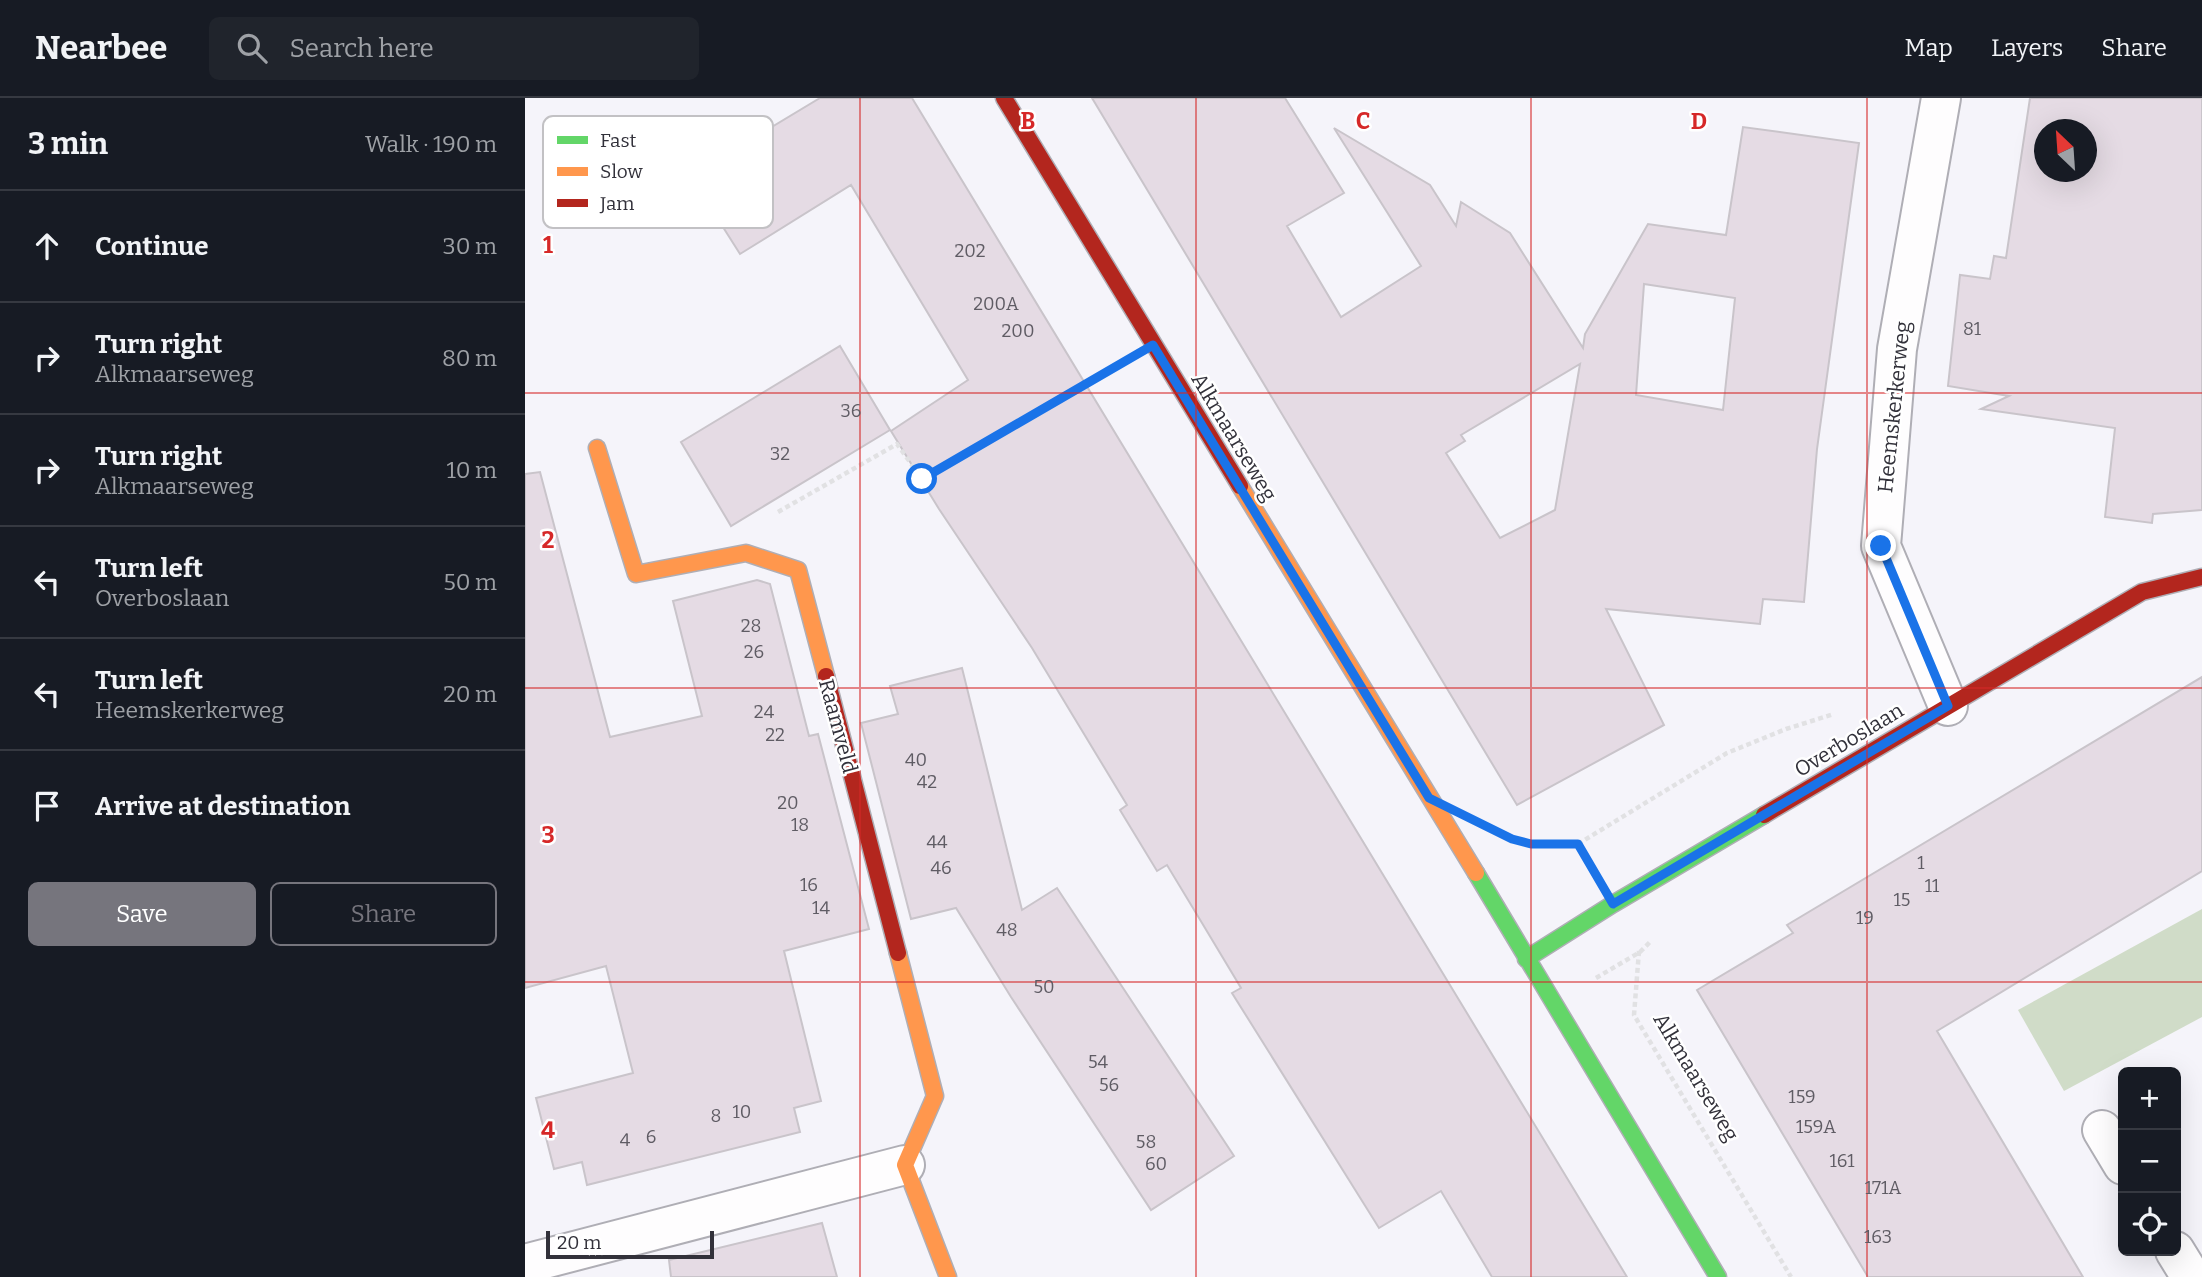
<!DOCTYPE html>
<meta charset="utf-8">
<style>
:root{--surface:#171b24;--page:#20242c;--text:#f1f3f6;--muted:#9ea1a6;--line:#363941;--accent:#76757d}
body{margin:0;font-family:Bitter,serif;background:var(--page);color:var(--text)}
.controls{position:absolute;right:21px;bottom:21px;display:grid;overflow:hidden;border-radius:10px;box-shadow:0 7px 28px #0002}
.controls button{width:63px;height:63px;display:grid;place-items:center;padding:0;border:0;border-bottom:2px solid var(--line);background:var(--surface);color:var(--text);font:35px sans-serif}
.compass{position:absolute;left:1509px;top:21px;width:63px;height:63px;border-radius:50%;background:var(--surface);box-shadow:0 7px 28px #0002;rotate:335deg}
.scale{position:absolute;left:21px;bottom:18px;width:168px;box-sizing:border-box;padding-left:7px;border:4px solid #32313a;border-top:0;font-size:19px;line-height:24px;white-space:nowrap;color:#32313a;-webkit-text-stroke:5px #fff;paint-order:stroke}
.stop{position:absolute;width:21px;height:21px;margin:-16px;border:5px solid #1a73e8;border-radius:50%;background:#fff}
.stop.end{background:#1a73e8;border-color:#fff;box-shadow:0 2px 7px #0008}
.list{margin:0;padding:0;list-style:none}
h2{display:flex;justify-content:space-between;align-items:center;height:91px;margin:0;padding:0 28px;font-size:30px}
h2 small{font-size:23px;font-weight:400;color:var(--muted)}
.list li{display:grid;grid-template-columns:46px 1fr auto;gap:21px;align-items:center;box-sizing:border-box;height:112px;padding:0 28px;border-top:2px solid var(--line)}
.list b{display:block;font-size:26px;white-space:nowrap}
.list p{margin:0;font-size:23px;white-space:nowrap;color:var(--muted)}
.list em{font-size:23px;font-style:normal;color:var(--muted)}
.actions{display:flex;gap:14px;padding:21px 28px}
.actions a{flex:1;padding:16px 0;border:2px solid var(--accent);border-radius:10px;text-align:center;font-size:24px;color:var(--accent)}
.actions .main{background:var(--accent);color:#fff}
.icon{flex:none;width:38px;height:38px;fill:none;stroke:currentColor;stroke-width:2;stroke-linecap:round;stroke-linejoin:round}
.map{position:relative;flex:none;width:1677px;height:1179px;overflow:hidden}
header{display:flex;align-items:center;gap:42px;box-sizing:border-box;height:98px;padding:0 35px;background:var(--surface);border-bottom:2px solid var(--line)}
header strong{font-size:33px}
nav{display:flex;gap:38px;margin-inline-start:auto;font-size:24px}
.search{width:490px;height:63px;background:var(--page);display:flex;align-items:center;gap:18px;box-sizing:border-box;padding:0 24px;border-radius:10px;color:var(--muted);font-size:26px}
main{display:flex}
aside{flex:1;background:var(--surface)}
.map>svg:first-child{display:block}
</style>
<header>
<strong>Nearbee</strong>
<div class="search"><svg class="icon" aria-label="search" viewBox="0 0 24 24"><circle cx="10" cy="10" r="6"/><path d="M15 15l6 6"/></svg>Search here</div>
<nav><a>Map</a><a>Layers</a><a>Share</a></nav>
</header>
<main>
<aside>
<h2>3 min<small>Walk · 190 m</small></h2>
<ul class="list">
<li><svg class="icon" aria-label="ahead" viewBox="0 0 24 24"><path d="M12 20V5M6 11l6-6 6 6"/></svg><div><b>Continue</b></div><em>30 m</em></li>
<li><svg class="icon" aria-label="right" viewBox="0 0 24 24"><path d="M7 20v-9h11M14 6l5 5-5 5"/></svg><div><b>Turn right</b><p>Alkmaarseweg</p></div><em>80 m</em></li>
<li><svg class="icon" aria-label="right" viewBox="0 0 24 24"><path d="M7 20v-9h11M14 6l5 5-5 5"/></svg><div><b>Turn right</b><p>Alkmaarseweg</p></div><em>10 m</em></li>
<li><svg class="icon" aria-label="left" viewBox="0 0 24 24"><path d="M17 20v-9H6M10 6l-5 5 5 5"/></svg><div><b>Turn left</b><p>Overboslaan</p></div><em>50 m</em></li>
<li><svg class="icon" aria-label="left" viewBox="0 0 24 24"><path d="M17 20v-9H6M10 6l-5 5 5 5"/></svg><div><b>Turn left</b><p>Heemskerkerweg</p></div><em>20 m</em></li>
<li><svg class="icon" aria-label="arrive" viewBox="0 0 24 24"><path d="M6 21V4h12l-3 4 3 4H6"/></svg><div><b>Arrive at destination</b></div></li>
</ul>
<div class="actions"><a class="main">Save</a><a>Share</a></div>
</aside>
<div class="map">
<svg width="1677" height="1179" viewBox="0 0 1677 1179">
<rect width="100%" height="100%" fill="#f5f4fa"/>
<path fill="#d0dcc8" d="M 1677,811 L 1677,919 L 1539,993 L 1493,912 Z"/>
<path fill="#e5dbe4" stroke="#c9c4ca" stroke-width="2" fill-rule="evenodd" d="M 295,0 L 387,0 L 1102,1179 L 967,1179 L 916,1093 L 854,1130 L 707,895 L 716,890 L 674,820 L 642,767 L 632,773 L 595,712 L 602,707 L 507,550 L 414,411 L 366,333 L 443,282 L 326,87 L 215,156 L 191,118 L 198,114 L 172,74 Z
M 567,0 L 760,0 L 819,95 L 762,128 L 816,219 L 896,168 L 809,30 L 905,87 L 931,128 L 936,104 L 985,135 L 1058,250 L 1060,236 L 1123,126 L 1201,137 L 1218,29 L 1334,45 L 1292,351 L 1279,504 L 1238,501 L 1235,526 L 1081,511 L 1139,627 L 992,707 ZM 1119,186 L 1210,200 L 1198,312 L 1111,297 ZM 1055,266 L 1030,412 L 975,440 L 921,355 L 940,343 L 936,337 Z
M 1505,0 L 1677,0 L 1677,412 L 1628,416 L 1627,425 L 1580,419 L 1590,330 L 1456,311 L 1484,298 L 1423,288 L 1435,177 L 1465,181 L 1469,158 L 1481,160 ZM 1520,32 L 1562,32 L 1562,74 L 1520,74 Z
M 315,248 L 365,332 L 206,428 L 156,344 Z
M 15,374 L 85,639 L 177,618 L 148,503 L 232,482 L 245,486 L 284,638 L 293,636 L 344,831 L 259,853 L 296,1003 L 269,1010 L 275,1034 L 62,1087 L 57,1064 L 29,1071 L 11,1000 L 108,975 L 81,868 L 0,890 L 0,376 Z
M 437,570 L 497,812 L 532,790 L 709,1058 L 626,1112 L 486,899 L 431,810 L 386,821 L 336,625 L 373,616 L 365,588 Z
M 1677,579 L 1677,773 L 1412,933 L 1558,1179 L 1343,1179 L 1172,892 L 1268,835 L 1262,827 Z
M 297,1125 L 312,1179 L 146,1179 L 144,1162 Z"/>
<g fill="none" stroke-linecap="round" stroke-linejoin="round">
<defs>
<path id="street" d="M 1416,0 L 1372,251 L 1356,448 L 1423,608
M 1577,1032 L 1598,1067
M 1650,1153 L 1666,1179
M 0,1166 L 380,1067"/>
<path id="fast" d="M 951,775 L 1193,1179
M 1001,861 L 1088,806 L 1239,717"/>
<path id="slow" d="M 72,350 L 111,476 L 221,455 L 273,472 L 301,578
M 715,388 L 951,775
M 373,855 L 410,998 L 380,1067 L 423,1179"/>
<path id="jam" d="M 479,0 L 715,388
M 301,578 L 373,855
M 1239,717 L 1617,494 L 1677,479"/>
</defs>
<use href="#street" stroke="#afaeb5" stroke-width="42"/>
<use href="#fast" stroke="#afaeb5" stroke-width="19"/>
<use href="#slow" stroke="#afaeb5" stroke-width="19"/>
<use href="#jam" stroke="#afaeb5" stroke-width="19"/>
<path stroke="#e1e1e3" stroke-width="4.5" stroke-dasharray="5 3.5" stroke-linecap="butt" d="M 253,414 L 372,346 L 397,381 L 588,270
M 987,741 L 1006,746 L 1053,746 L 1064,766
M 1053,746 L 1202,655 L 1261,631 L 1309,616
M 1114,853 L 1109,917 L 1266,1179
M 1071,880 L 1115,854 L 1125,844"/>
<use href="#street" stroke="#fefdfe" stroke-width="38"/>
<use href="#fast" stroke="#63d668" stroke-width="16"/>
<use href="#slow" stroke="#ff974d" stroke-width="16"/>
<use href="#jam" stroke="#b3261e" stroke-width="16"/>
</g>
<g fill="none" stroke-linecap="round" stroke-linejoin="round">
<path stroke="#1a73e8" stroke-width="9" d="M 397,381 L 628,247 L 904,700 L 987,741 L 1006,746 L 1053,746 L 1088,806 L 1423,608 L 1356,448"/>
</g>
<path fill="none" stroke="#d62828" stroke-width="2" stroke-opacity="0.55" d="M 335,0 L 335,1179M 671,0 L 671,1179M 1006,0 L 1006,1179M 1342,0 L 1342,1179M 0,295 L 1677,295M 0,590 L 1677,590M 0,884 L 1677,884"/>
<g text-anchor="middle" dominant-baseline="central" stroke-width="5" stroke-linejoin="round" paint-order="stroke">
<g font-size="18" fill="#5f5c64">
<text x="445" y="153">202</text>
<text x="471" y="206">200A</text>
<text x="1447" y="231">81</text>
<text x="493" y="233">200</text>
<text x="326" y="313">36</text>
<text x="255" y="356">32</text>
<text x="226" y="528">28</text>
<text x="229" y="554">26</text>
<text x="239" y="614">24</text>
<text x="250" y="637">22</text>
<text x="391" y="662">40</text>
<text x="402" y="684">42</text>
<text x="263" y="705">20</text>
<text x="275" y="727">18</text>
<text x="412" y="744">44</text>
<text x="1396" y="765">1</text>
<text x="416" y="770">46</text>
<text x="284" y="787">16</text>
<text x="1407" y="788">11</text>
<text x="1377" y="802">15</text>
<text x="296" y="810">14</text>
<text x="1340" y="820">19</text>
<text x="482" y="832">48</text>
<text x="519" y="889">50</text>
<text x="573" y="964">54</text>
<text x="584" y="987">56</text>
<text x="1277" y="999">159</text>
<text x="217" y="1014">10</text>
<text x="191" y="1018">8</text>
<text x="1291" y="1029">159A</text>
<text x="126" y="1039">6</text>
<text x="100" y="1042">4</text>
<text x="621" y="1044">58</text>
<text x="1317" y="1063">161</text>
<text x="631" y="1066">60</text>
<text x="1358" y="1090">171A</text>
<text x="1353" y="1139">163</text>
</g>
<g font-size="21" fill="#32313a" stroke="#fff">
<text transform="translate(1369 309) rotate(-84)">Heemskerkerweg</text>
<text transform="translate(709 339) rotate(59)">Alkmaarseweg</text>
<text transform="translate(313 628) rotate(75)">Raamveld</text>
<text transform="translate(1324 642) rotate(-31)">Overboslaan</text>
<text transform="translate(1171 979) rotate(59)">Alkmaarseweg</text>
</g>
</g>
<rect x="18" y="18" width="230" height="112" rx="10" fill="#fff" stroke="#c2c1c4" stroke-width="2"/>
<rect x="32" y="38" width="31" height="8" fill="#63d668"/>
<rect x="32" y="69" width="31" height="9" fill="#ff974d"/>
<rect x="32" y="101" width="31" height="8" fill="#b3261e"/>
<g font-size="19" fill="#32313a">
<text x="75" y="49">Fast</text>
<text x="75" y="80">Slow</text>
<text x="75" y="112">Jam</text>
</g>
<g font-size="23" text-anchor="middle" font-weight="bold" fill="#d62828" stroke="#fff" stroke-width="5" stroke-linejoin="round" paint-order="stroke">
<text x="503" y="31">B</text>
<text x="838" y="31">C</text>
<text x="1174" y="31">D</text>
<text x="23" y="155">1</text>
<text x="23" y="450">2</text>
<text x="23" y="745">3</text>
<text x="23" y="1040">4</text>
</g>
</svg>
<div class="controls">
<button>+</button>
<button>−</button>
<button><svg class="icon" aria-label="locate" viewBox="0 0 24 24"><circle cx="12" cy="12" r="6"/><path d="M12 2v4M12 18v4M2 12h4M18 12h4"/></svg></button>
</div>
<svg class="compass" viewBox="-18 -18 36 36"><path d="M0-13l5 13h-10z" fill="#e53935"/><path d="M0 13l5-13h-10z" fill="#9ea1a6"/></svg>
<div class="scale">20 m</div>
<div class="stop" style="left:397px;top:381px"></div>
<div class="stop end" style="left:1356px;top:448px"></div>
</div>
</main>
